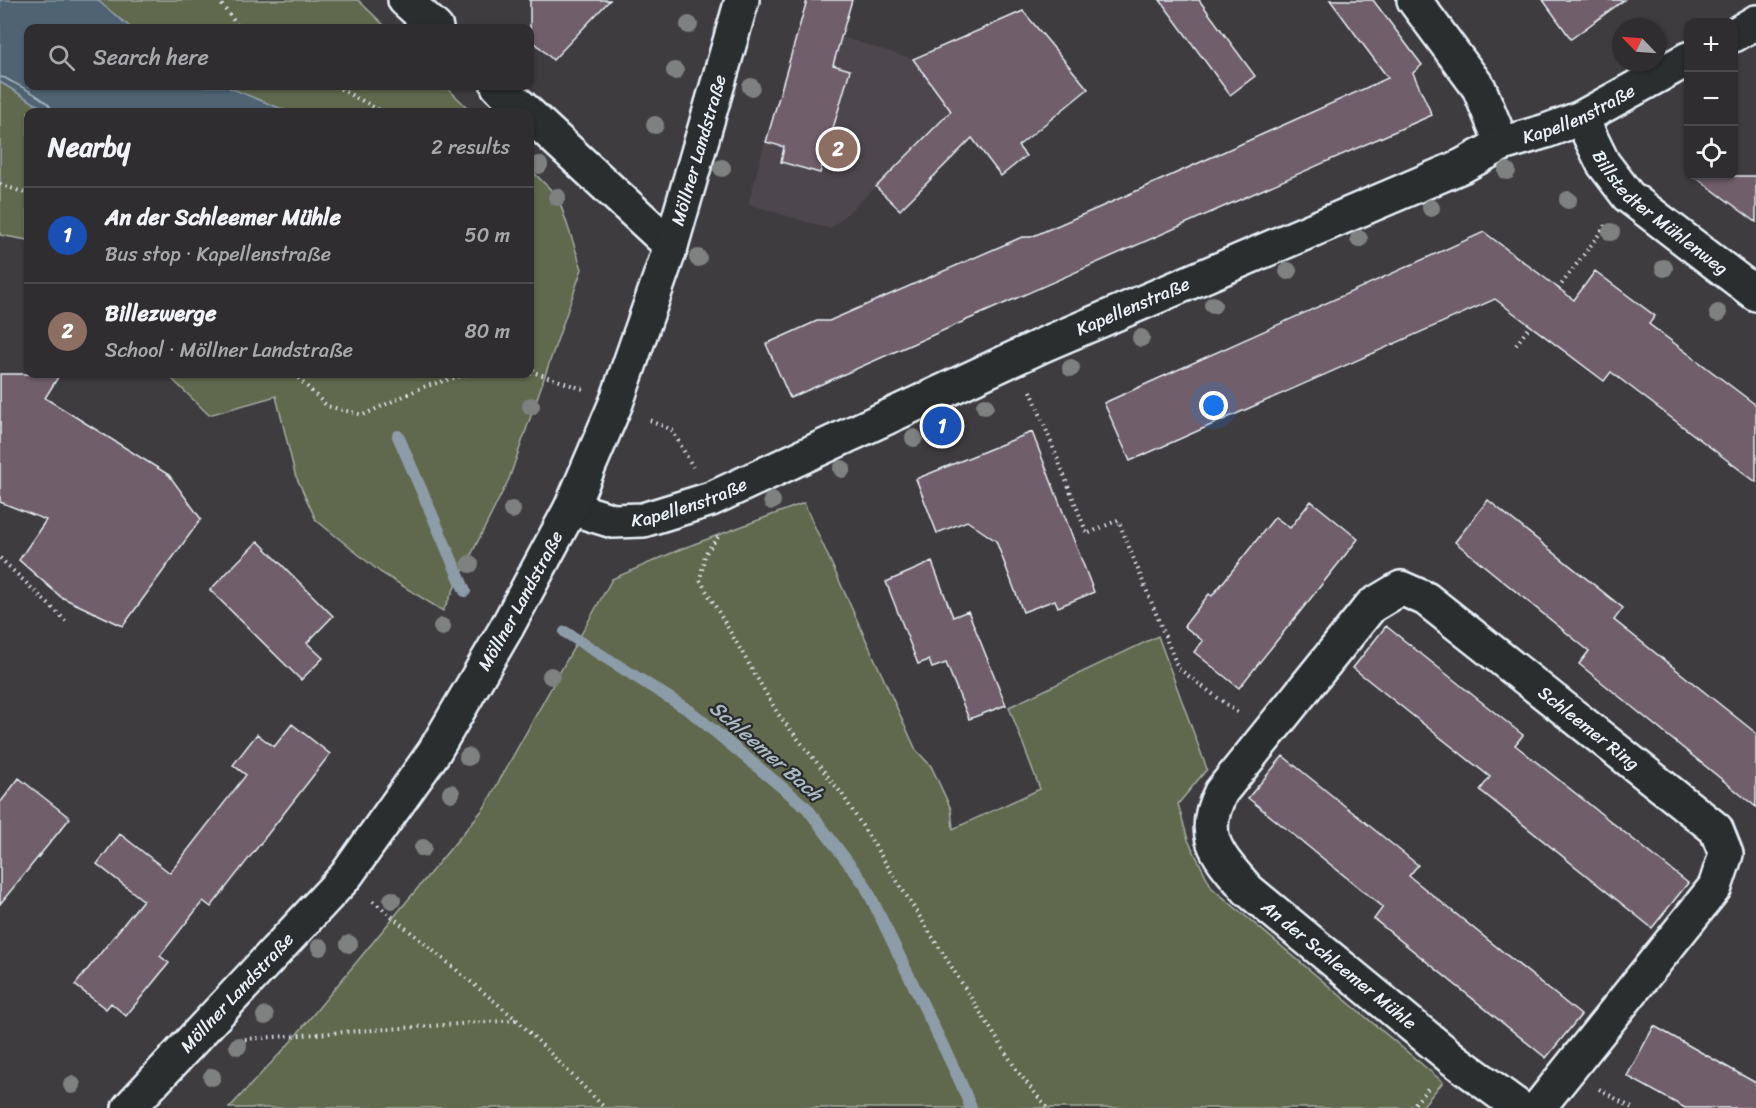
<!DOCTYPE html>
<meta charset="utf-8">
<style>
:root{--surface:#2f2d30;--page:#373538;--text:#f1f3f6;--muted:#a7a8ab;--line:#4a494c;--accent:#e69b98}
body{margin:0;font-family:Sriracha,sans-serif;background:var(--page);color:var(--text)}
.controls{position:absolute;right:18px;top:18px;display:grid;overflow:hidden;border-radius:12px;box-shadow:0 2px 4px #0004}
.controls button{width:54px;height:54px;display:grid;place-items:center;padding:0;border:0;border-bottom:2px solid var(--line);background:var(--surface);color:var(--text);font:30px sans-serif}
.compass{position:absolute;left:1612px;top:18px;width:54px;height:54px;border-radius:50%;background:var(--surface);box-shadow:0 2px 4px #0004;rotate:295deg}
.you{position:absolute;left:1214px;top:406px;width:21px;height:21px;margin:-15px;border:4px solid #fff;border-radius:50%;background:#1a73e8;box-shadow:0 0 0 9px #1a73e833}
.badge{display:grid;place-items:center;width:39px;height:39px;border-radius:50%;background:var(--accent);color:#fff;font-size:20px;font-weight:700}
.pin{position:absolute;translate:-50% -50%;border:3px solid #fff;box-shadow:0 2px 6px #0006}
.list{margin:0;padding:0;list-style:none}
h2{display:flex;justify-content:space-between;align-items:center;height:78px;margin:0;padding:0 24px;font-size:26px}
h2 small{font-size:20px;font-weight:400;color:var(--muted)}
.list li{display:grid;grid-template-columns:39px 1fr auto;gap:18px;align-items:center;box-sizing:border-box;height:96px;padding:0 24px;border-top:2px solid var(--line)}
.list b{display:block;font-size:22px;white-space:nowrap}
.list p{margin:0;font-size:20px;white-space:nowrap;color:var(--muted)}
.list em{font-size:20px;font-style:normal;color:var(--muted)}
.icon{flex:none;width:33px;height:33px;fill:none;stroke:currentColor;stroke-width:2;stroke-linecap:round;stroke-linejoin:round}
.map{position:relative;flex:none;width:1756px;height:1108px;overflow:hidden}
.search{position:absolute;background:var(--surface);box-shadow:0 2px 4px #0004;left:24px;top:24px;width:510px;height:66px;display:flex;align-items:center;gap:15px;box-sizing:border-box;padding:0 21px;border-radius:12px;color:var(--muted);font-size:22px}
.panel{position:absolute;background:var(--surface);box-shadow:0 2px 4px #0004;left:24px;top:108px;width:510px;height:270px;border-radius:12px}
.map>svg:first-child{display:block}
</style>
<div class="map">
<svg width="1756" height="1108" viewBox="0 0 1756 1108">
<rect width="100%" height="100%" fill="#3f3c40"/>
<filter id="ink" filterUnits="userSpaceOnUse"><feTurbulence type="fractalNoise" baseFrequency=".0167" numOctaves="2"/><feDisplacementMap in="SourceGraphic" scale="12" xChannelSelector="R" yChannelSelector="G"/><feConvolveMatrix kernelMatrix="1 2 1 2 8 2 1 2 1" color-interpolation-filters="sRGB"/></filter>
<g filter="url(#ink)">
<path fill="#4d464d" d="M 798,24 L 913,59 L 951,110 L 876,187 L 830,229 L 748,204 Z"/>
<path fill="#60684e" stroke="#a4aca3" stroke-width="1.5" d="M 97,0 L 358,0 L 387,28 L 131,28 Z
M 0,82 L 49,112 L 28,112 L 28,240 L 0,235 Z
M 225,86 L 445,86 L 472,112 L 289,112 Z
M 530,169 L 558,197 L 582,269 L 509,479 L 443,611 L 380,572 L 316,520 L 295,474 L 276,396 L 209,415 L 167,374 L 530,374 Z
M 804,503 L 916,750 L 931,766 L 951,809 L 953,829 L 1040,789 L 1009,707 L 1158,636 L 1207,769 L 1178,804 L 1188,840 L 1212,888 L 1443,1082 L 1421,1108 L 229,1108 L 287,1046 L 484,808 L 612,579 L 681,549 Z"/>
<path fill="#4f6473" stroke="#8c9ca8" stroke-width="1.5" d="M 0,0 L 97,0 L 131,28 L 28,28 L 28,86 L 225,86 L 289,112 L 49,112 L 0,82 Z"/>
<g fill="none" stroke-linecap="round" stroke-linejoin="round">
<path stroke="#abb9c3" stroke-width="1.5" d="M 0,77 L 5,78 C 17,85 51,100 53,112"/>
<path stroke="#8c9ca8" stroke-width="12" d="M 398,436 L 465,591
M 565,632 L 690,711 L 807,808 L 865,885 L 960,1081 L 971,1108"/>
</g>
<path fill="#6f5f6a" stroke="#e8f1f8" stroke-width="1.5" d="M 530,0 L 610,0 L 553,60 L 530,38 Z
M 807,0 L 852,0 L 833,65 L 850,70 L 820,173 L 781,162 L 784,147 L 766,142 Z
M 1160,0 L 1199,0 L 1255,76 L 1230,95 Z
M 1330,0 L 1373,0 L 1422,65 L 1413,73 L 1432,115 L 790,398 L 766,344 L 817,321 L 829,321 L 1022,237 L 1031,237 L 1105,205 L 1388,78 Z
M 1543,0 L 1624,0 L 1571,39 Z
M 1023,11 L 1088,89 L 1018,146 L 1026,156 L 1001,176 L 972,138 L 900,210 L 876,187 L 951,111 L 913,59 Z
M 1694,176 L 1756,176 L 1756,222 Z
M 1484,232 L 1574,300 L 1595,271 L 1655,316 L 1649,324 L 1756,405 L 1756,482 L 1611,372 L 1604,381 L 1495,299 L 1130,461 L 1104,403 Z
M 0,374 L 60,374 L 45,398 L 169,475 L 201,519 L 123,626 L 61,597 L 19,560 L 46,520 L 0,502 Z
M 1032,432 L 1094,592 L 1058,607 L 1055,600 L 1023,612 L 996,541 L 967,521 L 937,533 L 916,479 Z
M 1488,500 L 1623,608 L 1614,620 L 1756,733 L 1756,807 L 1579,664 L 1589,651 L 1455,542 Z
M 1311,501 L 1358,539 L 1239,688 L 1194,652 L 1203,641 L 1184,626 L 1209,594 L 1212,596 L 1275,517 L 1290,528 Z
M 258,541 L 333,616 L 307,643 L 323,658 L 301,680 L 210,590 Z
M 932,562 L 953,617 L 968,611 L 1006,705 L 969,719 L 946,663 L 932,668 L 929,660 L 918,664 L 886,582 Z
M 1386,626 L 1523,735 L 1515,745 L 1688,883 L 1652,928 L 1480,790 L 1490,777 L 1353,668 Z
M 292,724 L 330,754 L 211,907 L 203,901 L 160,956 L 169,963 L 126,1016 L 111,1003 L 106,1009 L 75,985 L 143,900 L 97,864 L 120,834 L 170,873 L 246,775 L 233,765 L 257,734 L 274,747 Z
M 1283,756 L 1418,865 L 1409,876 L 1581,1015 L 1546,1058 L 1374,919 L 1383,907 L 1248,798 Z
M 19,778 L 70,818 L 0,904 L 0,803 Z
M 1654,1026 L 1756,1083 L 1756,1108 L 1685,1108 L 1627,1076 Z"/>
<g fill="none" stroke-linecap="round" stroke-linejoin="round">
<defs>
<g id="street">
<path d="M 405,0 L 436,28"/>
<path d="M 1414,0 L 1479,88 L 1502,144"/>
<path d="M 498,86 L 527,112"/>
<path d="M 530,115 L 671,246"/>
<path id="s1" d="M 1581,118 L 1603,163 L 1628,196 L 1756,294"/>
<path id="s2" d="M 1520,1108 L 1453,1059 L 1248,890 C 1218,855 1198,837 1221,792 L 1371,606 L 1401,588 L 1426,599 L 1716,829 L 1726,854 L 1715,887 L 1538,1108"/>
</g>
<g id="secondary">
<path d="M 1734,35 L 1756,22"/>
<path id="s3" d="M 571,508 L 613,521 L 643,520 L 711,499 L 1045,344 L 1462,166 L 1502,144 L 1546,131 L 1581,118 L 1688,59"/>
<path id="s4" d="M 129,1108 L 345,877 L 434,752 L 507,627 L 571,508 L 616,403 L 671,246 L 742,0"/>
</g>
</defs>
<use href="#street" stroke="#e8f1f8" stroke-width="38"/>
<use href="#secondary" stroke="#e8f1f8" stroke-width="38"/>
<path stroke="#e8f1f8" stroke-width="4" stroke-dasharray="1.5 4.5" stroke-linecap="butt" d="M 218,0 L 237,25 L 243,28
M 335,86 L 383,112
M 0,184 L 28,194
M 1558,289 L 1606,225
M 1516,345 L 1530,326
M 530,364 L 535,373
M 530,373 L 536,373 L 583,389
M 294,374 L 327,406 L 363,415 L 423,387 L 468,374
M 1031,391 L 1087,534 L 1118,520 L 1178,668 L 1238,713
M 650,420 L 672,430 L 693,467
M 718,537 L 705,554 L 700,580 L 778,714 L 842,794 L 1018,1072 L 1047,1108
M 0,558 L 66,621
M 373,901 L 517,1020 L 605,1108
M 245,1039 L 516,1020
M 1599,1089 L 1632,1108
M 1411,1108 L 1429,1087"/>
<use href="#street" stroke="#2a2d2e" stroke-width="33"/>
<use href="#secondary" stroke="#2a2d2e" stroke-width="33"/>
</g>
<g fill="#7e8180">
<circle cx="689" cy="25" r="9"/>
<circle cx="675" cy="71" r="9"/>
<circle cx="751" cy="87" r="9"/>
<circle cx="655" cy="125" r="9"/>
<circle cx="539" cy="165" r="9"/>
<circle cx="722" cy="168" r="9"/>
<circle cx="1507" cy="171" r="9"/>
<circle cx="557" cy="197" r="9"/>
<circle cx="1568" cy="200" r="9"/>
<circle cx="1431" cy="208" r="9"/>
<circle cx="1611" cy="232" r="9"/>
<circle cx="1359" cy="239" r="9"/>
<circle cx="698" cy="258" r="9"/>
<circle cx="1664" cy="268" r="9"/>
<circle cx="1288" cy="271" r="9"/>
<circle cx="1213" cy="305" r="9"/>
<circle cx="1718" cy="313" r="9"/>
<circle cx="1141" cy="338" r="9"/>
<circle cx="1071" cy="368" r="9"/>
<circle cx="531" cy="406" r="9"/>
<circle cx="985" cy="406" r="9"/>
<circle cx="914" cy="438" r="9"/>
<circle cx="842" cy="469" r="9"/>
<circle cx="772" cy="501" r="9"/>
<circle cx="512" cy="510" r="9"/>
<circle cx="470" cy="564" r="9"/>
<circle cx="442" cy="627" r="9"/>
<circle cx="551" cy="676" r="9"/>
<circle cx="468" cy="757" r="9"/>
<circle cx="451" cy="793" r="9"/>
<circle cx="423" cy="848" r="9"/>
<circle cx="392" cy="900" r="9"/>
<circle cx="349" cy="944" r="9"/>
<circle cx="320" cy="947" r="9"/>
<circle cx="265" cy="1016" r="9"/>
<circle cx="238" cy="1046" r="9"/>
<circle cx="212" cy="1077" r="9"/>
<circle cx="72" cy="1085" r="9"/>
</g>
</g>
<g text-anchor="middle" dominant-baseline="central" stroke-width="4.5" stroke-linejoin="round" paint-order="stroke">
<g font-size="18" fill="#e8f1f8" stroke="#2a2d2e">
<text stroke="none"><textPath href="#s3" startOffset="1095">Kapellenstraße</textPath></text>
<text stroke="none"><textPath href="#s4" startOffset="1130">Möllner Landstraße</textPath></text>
<text stroke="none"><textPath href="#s1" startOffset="126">Billstedter Mühlenweg</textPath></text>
<text stroke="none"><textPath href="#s3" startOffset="609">Kapellenstraße</textPath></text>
<text stroke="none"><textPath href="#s3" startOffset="123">Kapellenstraße</textPath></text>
<text stroke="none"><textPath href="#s4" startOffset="644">Möllner Landstraße</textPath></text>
<text stroke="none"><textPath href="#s2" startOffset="969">Schleemer Ring</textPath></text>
<text transform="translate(1339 965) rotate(39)">An der Schleemer Mühle</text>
<text stroke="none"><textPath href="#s4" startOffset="158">Möllner Landstraße</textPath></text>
</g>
<g font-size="20" font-style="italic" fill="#abb9c3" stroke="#2a2d2e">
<text transform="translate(766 751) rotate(41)">Schleemer Bach</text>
</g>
</g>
</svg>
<div class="controls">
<button>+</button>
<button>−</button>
<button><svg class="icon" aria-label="locate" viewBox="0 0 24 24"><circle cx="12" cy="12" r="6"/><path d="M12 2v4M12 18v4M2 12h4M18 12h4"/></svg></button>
</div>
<svg class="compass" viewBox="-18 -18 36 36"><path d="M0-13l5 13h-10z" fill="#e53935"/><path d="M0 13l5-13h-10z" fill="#a7a8ab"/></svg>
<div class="you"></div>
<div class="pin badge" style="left:942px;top:426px;background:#1a4fb4">1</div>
<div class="pin badge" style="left:838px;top:149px;background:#8d6e63">2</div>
<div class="search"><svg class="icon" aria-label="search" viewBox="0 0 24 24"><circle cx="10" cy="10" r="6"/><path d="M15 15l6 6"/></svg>Search here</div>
<section class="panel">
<h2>Nearby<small>2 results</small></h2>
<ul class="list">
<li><span class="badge" style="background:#1a4fb4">1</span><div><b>An der Schleemer Mühle</b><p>Bus stop · Kapellenstraße</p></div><em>50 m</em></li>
<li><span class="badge" style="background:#8d6e63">2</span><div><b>Billezwerge</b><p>School · Möllner Landstraße</p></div><em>80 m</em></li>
</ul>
</section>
</div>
